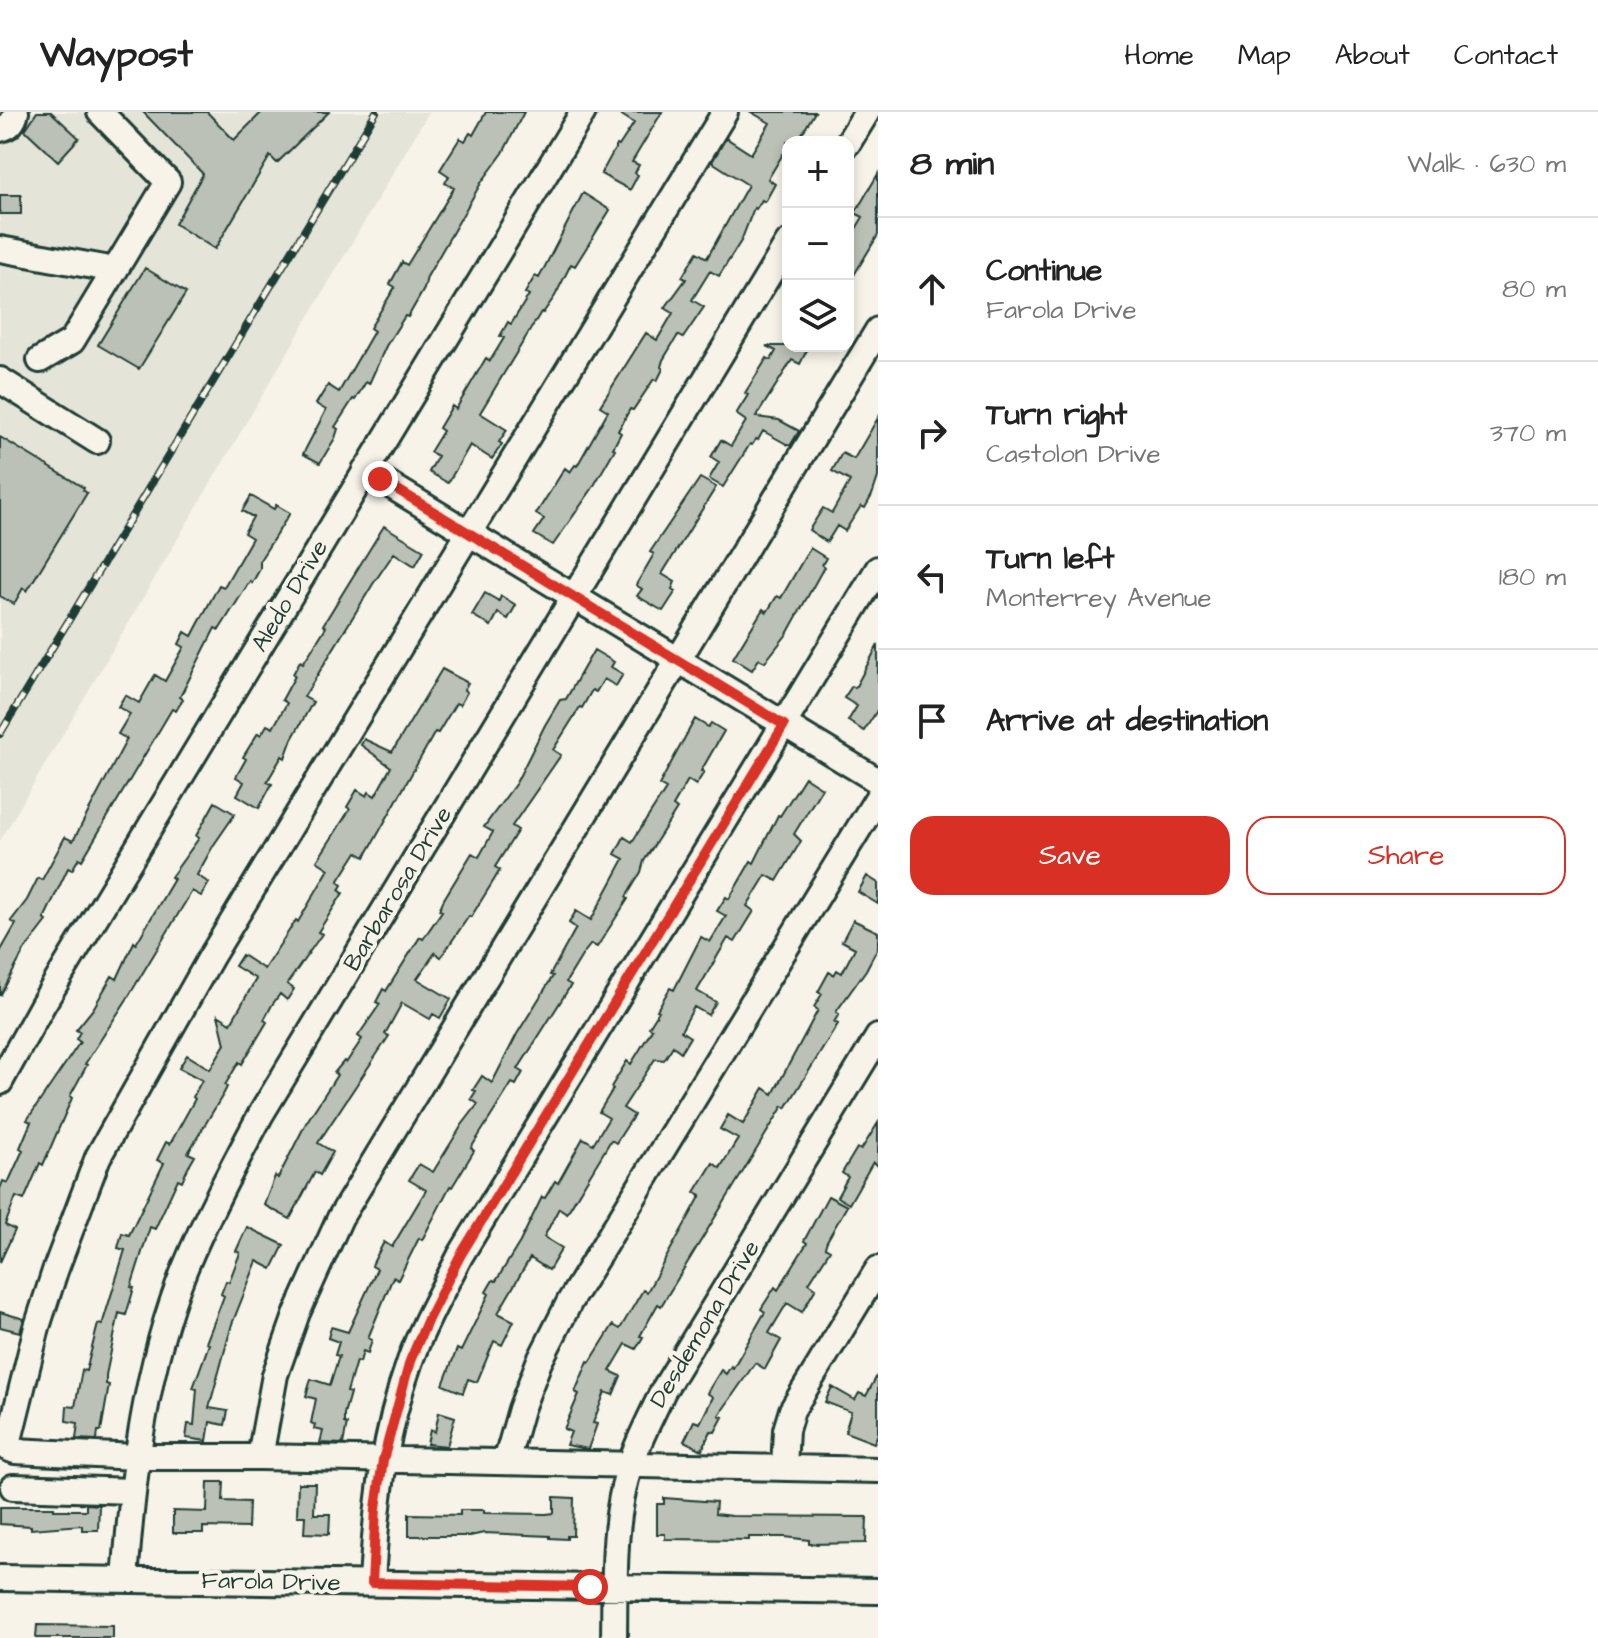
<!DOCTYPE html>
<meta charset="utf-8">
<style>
:root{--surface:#fff;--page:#f6f6f6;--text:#222;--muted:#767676;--line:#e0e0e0;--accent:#d93025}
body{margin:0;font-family:"Architects Daughter",sans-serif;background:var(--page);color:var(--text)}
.controls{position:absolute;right:24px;top:24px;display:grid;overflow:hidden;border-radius:16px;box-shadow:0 4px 12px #0003}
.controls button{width:72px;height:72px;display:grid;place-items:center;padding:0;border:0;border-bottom:2px solid var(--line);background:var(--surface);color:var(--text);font:40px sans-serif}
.stop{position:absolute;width:24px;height:24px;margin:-18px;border:6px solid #d93025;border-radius:50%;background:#fff}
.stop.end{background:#d93025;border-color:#fff;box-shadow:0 2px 8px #0008}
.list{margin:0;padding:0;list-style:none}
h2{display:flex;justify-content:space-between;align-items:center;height:104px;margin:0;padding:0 32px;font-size:34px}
h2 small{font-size:26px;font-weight:400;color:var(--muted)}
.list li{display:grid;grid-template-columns:52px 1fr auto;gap:24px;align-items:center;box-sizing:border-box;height:144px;padding:0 32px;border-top:2px solid var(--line)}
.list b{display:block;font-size:30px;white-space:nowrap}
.list p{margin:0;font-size:26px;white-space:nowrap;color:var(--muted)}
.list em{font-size:26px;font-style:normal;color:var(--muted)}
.actions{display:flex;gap:16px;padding:24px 32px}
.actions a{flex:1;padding:18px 0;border:2px solid var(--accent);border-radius:24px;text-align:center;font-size:28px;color:var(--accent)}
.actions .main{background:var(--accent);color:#fff}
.icon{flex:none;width:44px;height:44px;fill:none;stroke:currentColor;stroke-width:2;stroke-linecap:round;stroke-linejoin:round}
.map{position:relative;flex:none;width:878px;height:1526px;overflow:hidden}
header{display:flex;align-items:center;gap:48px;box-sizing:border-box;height:112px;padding:0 40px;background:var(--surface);border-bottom:2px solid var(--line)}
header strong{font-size:38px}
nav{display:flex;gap:44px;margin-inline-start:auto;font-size:28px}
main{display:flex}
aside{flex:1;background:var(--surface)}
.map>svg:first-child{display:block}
</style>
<header>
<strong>Waypost</strong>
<nav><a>Home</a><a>Map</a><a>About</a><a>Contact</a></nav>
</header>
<main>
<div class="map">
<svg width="878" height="1526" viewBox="0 0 878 1526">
<rect width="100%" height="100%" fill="#f7f3e8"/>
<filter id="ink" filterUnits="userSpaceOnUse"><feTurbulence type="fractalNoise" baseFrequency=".0125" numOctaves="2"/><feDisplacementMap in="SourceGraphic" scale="16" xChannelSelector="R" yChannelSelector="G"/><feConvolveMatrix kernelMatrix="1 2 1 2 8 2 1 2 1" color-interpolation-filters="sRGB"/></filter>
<g filter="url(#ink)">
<path fill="#e5e4d9" d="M 0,0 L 429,0 L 0,729 Z"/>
<path fill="#bbc1b6" stroke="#1f3d34" stroke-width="2" d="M 37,0 L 51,0 L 79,26 L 58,49 L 25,18 Z
M 143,0 L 207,0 L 234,28 L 262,0 L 329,0 L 277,51 L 270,44 L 215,137 L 175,112 L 203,62 Z
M 486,0 L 524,0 L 503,41 L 481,71 L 427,165 L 424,177 L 408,205 L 405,204 L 386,234 L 369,272 L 366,270 L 355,288 L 353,287 L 335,315 L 338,317 L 335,326 L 320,351 L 303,342 L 326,298 L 316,292 L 328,273 L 339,280 L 374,219 L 370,216 L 395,175 L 390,172 L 402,150 L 407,153 L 454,76 L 445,71 L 449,64 L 440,58 L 460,26 L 465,29 L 470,21 L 473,23 Z
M 617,0 L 662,0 L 632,50 L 639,53 L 635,61 L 638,63 L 630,78 L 601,62 L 617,33 L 619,34 L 634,11 Z
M 751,0 L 815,0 L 797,30 L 788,30 L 788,45 L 783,42 L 768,67 L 775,72 L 765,90 L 762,88 L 756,97 L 754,96 L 741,129 L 719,164 L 710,159 L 692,188 L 704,195 L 683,226 L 678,223 L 663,248 L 661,255 L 663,257 L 657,269 L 654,267 L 633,298 L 630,297 L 618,319 L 621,321 L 613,336 L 615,337 L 592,377 L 553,433 L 534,422 L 544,407 L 536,402 L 565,356 L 570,360 L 575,353 L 577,354 L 608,299 L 600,294 L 646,221 L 657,228 L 673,201 L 665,196 L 686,167 L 682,165 L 697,140 L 707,146 L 748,73 L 712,50 L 726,26 L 751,42 L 770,11 Z
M 878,62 L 878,123 L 848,173 L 848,130 L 863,105 L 855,101 Z
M 583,81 L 610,98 L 575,154 L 571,152 L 555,184 L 543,201 L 541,200 L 480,301 L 507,318 L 499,330 L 502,332 L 492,347 L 470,333 L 448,371 L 429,360 L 438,344 L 430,340 L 443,319 L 439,316 L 452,294 L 456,297 L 486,246 L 490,249 L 504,226 L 500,224 L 508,210 L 511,212 L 529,183 L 525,181 L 535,164 L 539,166 Z
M 0,83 L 21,83 L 21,102 L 0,102 Z
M 145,156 L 186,181 L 139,257 L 98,233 Z
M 766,234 L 809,234 L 800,252 L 792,248 L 756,305 L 779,308 L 799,319 L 790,334 L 763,319 L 758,328 L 756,327 L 752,333 L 750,332 L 723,375 L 709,367 L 719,350 L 711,345 L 721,328 L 731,334 L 746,309 L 736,302 L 748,283 L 745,281 L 767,246 L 771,248 L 776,239 Z
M 878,306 L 878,365 L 872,383 L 865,396 L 861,394 L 845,419 L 837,414 L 827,430 L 809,418 L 823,396 L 832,401 L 850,369 L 832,359 L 842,341 L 854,347 Z
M 0,325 L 84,376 L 83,378 L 87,381 L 27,479 L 23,476 L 14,492 L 0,484 Z
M 700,366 L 716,375 L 662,462 L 675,470 L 672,477 L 676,479 L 663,499 L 637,484 L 642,477 L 636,473 L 654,442 L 650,440 Z
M 251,384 L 274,397 L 276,393 L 290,401 L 260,448 L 260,457 L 252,471 L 250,469 L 219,518 L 215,516 L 180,585 L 183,587 L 176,599 L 172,597 L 82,748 L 79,746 L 72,758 L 68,756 L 44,807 L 47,809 L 24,839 L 0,884 L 0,840 L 16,812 L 11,809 L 27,788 L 38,766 L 42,768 L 65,725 L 73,729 L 127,627 L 118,622 L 130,602 L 118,595 L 125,583 L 139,591 L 155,563 L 165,569 L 184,535 L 179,532 L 185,520 L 192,524 L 219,473 L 224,475 L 252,426 L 244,421 L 253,405 L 242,399 Z
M 384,414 L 424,438 L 415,454 L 394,441 L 373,472 L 304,585 L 313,590 L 292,627 L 285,646 L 282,644 L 267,670 L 272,672 L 259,696 L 237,683 L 244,670 L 236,665 L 246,647 L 243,645 L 258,621 L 261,623 L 267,613 L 273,616 L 287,591 L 282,588 L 295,564 L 293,562 L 300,549 L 303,551 L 311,539 L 326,515 L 323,513 Z
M 810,436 L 826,446 L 822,453 L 824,455 L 787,522 L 765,550 L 759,547 L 752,558 L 733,546 L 763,497 L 767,500 L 777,484 L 781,486 Z
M 485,481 L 499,489 L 501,484 L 516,493 L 508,507 L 498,501 L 491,514 L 472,503 Z
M 878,533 L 878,597 L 864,619 L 848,609 L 857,594 L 844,586 L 852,574 L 855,576 Z
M 594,538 L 614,550 L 611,555 L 623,562 L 616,574 L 604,567 L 596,580 L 592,578 L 582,596 L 580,595 L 553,638 L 561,643 L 512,714 L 518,718 L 495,755 L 500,758 L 494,768 L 471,805 L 469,804 L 441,845 L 435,841 L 417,867 L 451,887 L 440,906 L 433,902 L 430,907 L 402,891 L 385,922 L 389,924 L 318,1031 L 333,1040 L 320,1063 L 315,1060 L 290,1107 L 264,1093 L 275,1064 L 278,1066 L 306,1011 L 337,963 L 334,961 L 344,949 L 346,951 L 362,927 L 358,924 L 380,892 L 376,890 L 383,877 L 386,879 L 420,825 L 423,827 L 442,799 L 439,798 L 444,787 L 472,741 L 479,745 L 493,720 L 484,715 L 516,671 L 545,613 L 560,588 L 566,587 Z
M 442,557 L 468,571 L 464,578 L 467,580 L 460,593 L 456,591 L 438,621 L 435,620 L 365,745 L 357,740 L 338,770 L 342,773 L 339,778 L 343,781 L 318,820 L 322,822 L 287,872 L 294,877 L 287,888 L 280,882 L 272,893 L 264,908 L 267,910 L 242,952 L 239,950 L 225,973 L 227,975 L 224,981 L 188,1041 L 195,1044 L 188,1056 L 182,1069 L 178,1067 L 155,1117 L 150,1115 L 131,1175 L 134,1176 L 126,1203 L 119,1201 L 106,1263 L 106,1272 L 109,1273 L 101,1319 L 98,1319 L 97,1328 L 76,1327 L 78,1311 L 66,1309 L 67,1294 L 75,1295 L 82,1258 L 86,1259 L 98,1212 L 102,1213 L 125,1138 L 118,1136 L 122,1121 L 129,1123 L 164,1051 L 157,1048 L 166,1030 L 170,1032 L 195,987 L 193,985 L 202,968 L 179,956 L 187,943 L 210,957 L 225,932 L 218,903 L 231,911 L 256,867 L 235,854 L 242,843 L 264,857 L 296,808 L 298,810 L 329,757 L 317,749 L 350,697 L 347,695 L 357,678 L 367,684 L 369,680 L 375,684 L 391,655 L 361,633 L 364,627 L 392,640 Z
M 695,607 L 708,615 L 711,611 L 724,619 L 701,659 L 704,660 L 696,673 L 688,668 L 673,694 L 677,697 L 644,749 L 641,760 L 626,785 L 628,787 L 597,835 L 591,832 L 583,842 L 566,870 L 571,873 L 518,957 L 523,960 L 516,973 L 512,971 L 471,1036 L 474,1039 L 452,1075 L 450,1074 L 422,1128 L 419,1126 L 398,1168 L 393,1165 L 368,1226 L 372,1228 L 368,1241 L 363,1239 L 360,1250 L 356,1249 L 347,1280 L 350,1281 L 344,1302 L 344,1311 L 347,1312 L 343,1332 L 320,1331 L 323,1319 L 314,1317 L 315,1313 L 311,1311 L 316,1287 L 306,1284 L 311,1267 L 330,1273 L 339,1244 L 335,1243 L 339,1230 L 328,1226 L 331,1215 L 348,1220 L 377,1157 L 372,1154 L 373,1151 L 384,1130 L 392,1135 L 426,1078 L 409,1068 L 419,1052 L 433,1060 L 462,1013 L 478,992 L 471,987 L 476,979 L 473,978 L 482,964 L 492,971 L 517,922 L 553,864 L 550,863 L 576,816 L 569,811 L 576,799 L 591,808 L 624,747 L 615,742 L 624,725 L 632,730 L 666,677 L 659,673 Z
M 805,665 L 822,676 L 794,722 L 801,729 L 777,769 L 766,763 L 747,794 L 754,799 L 735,830 L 728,826 L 697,879 L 716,890 L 708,903 L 694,895 L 681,919 L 690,925 L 681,940 L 673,934 L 664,948 L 655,947 L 623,996 L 634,1003 L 623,1020 L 616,1031 L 611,1028 L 567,1101 L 559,1096 L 544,1125 L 562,1136 L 549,1158 L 530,1146 L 498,1201 L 514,1209 L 502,1233 L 494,1229 L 477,1270 L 468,1267 L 463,1281 L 443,1273 L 457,1237 L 461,1239 L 489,1182 L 486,1180 L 493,1168 L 496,1169 L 520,1130 L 542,1085 L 545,1086 L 555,1069 L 558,1071 L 583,1026 L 593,1032 L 609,1006 L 599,1000 L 613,977 L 611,975 L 627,949 L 631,952 L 647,926 L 652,917 L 649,915 L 659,899 L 657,898 L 670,876 L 674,878 L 701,825 L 710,830 L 726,804 L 717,799 L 726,785 L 729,787 L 751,749 L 754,751 L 778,703 L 780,704 Z
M 215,690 L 235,702 L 213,734 L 197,763 L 209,771 L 201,784 L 192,779 L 127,887 L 85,952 L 87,953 L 70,984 L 72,986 L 43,1053 L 40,1051 L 24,1088 L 16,1085 L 5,1113 L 15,1118 L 0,1150 L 0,1077 L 3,1069 L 8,1071 L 23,1038 L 20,1036 L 31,1010 L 27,1008 L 80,930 L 76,927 L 80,920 L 76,918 L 93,897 L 112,864 L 117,867 L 134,830 L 136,832 L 174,767 L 171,765 L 199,726 L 196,724 Z
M 867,764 L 878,771 L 878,792 L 858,780 Z
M 853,808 L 878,820 L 878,835 L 866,858 L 836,900 L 839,902 L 834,910 L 838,912 L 786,996 L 783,994 L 661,1194 L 658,1192 L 640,1224 L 643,1225 L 636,1237 L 626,1232 L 610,1259 L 621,1264 L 613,1283 L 605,1280 L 593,1311 L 597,1312 L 588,1337 L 566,1333 L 571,1320 L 564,1317 L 579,1282 L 575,1280 L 588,1249 L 590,1250 L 613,1213 L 620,1217 L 643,1178 L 647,1180 L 701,1083 L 695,1080 L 713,1051 L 720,1056 L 738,1027 L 720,1017 L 728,1003 L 743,1012 L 764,976 L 773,982 L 818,898 L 814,895 L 822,882 L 818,880 L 829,860 L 834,863 L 837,858 L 842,861 L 855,836 L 842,829 Z
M 878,1011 L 878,1054 L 873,1050 L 849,1092 L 837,1085 L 848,1065 L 842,1061 L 857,1036 L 861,1038 Z
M 828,1084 L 847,1094 L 827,1129 L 825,1135 L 830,1138 L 809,1171 L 816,1176 L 802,1200 L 787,1191 L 769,1221 L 781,1228 L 765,1257 L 755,1251 L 719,1303 L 723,1305 L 715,1320 L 711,1319 L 702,1338 L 684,1329 L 694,1309 L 700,1311 L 713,1285 L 707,1281 L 721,1258 L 726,1262 L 731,1254 L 733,1256 L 765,1200 L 761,1197 L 775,1175 L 778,1178 L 807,1131 L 804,1129 Z
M 247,1115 L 284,1133 L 272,1157 L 257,1149 L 232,1212 L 209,1296 L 228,1299 L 225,1313 L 210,1310 L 207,1329 L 186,1326 L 188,1312 L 194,1313 L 197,1277 L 193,1276 L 209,1232 L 206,1231 L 224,1184 L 221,1182 L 226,1169 L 229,1170 L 240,1141 L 236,1139 Z
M 0,1200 L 24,1207 L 20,1220 L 0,1215 Z
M 878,1262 L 878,1322 L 874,1331 L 845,1320 L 851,1300 L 825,1290 L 832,1275 L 855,1288 L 859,1281 L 866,1284 Z
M 439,1300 L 455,1305 L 447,1334 L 427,1332 L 430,1318 L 435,1320 Z
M 208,1370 L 224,1370 L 223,1389 L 249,1390 L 248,1416 L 203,1415 L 203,1421 L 173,1421 L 173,1399 L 207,1400 Z
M 298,1371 L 315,1371 L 314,1402 L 330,1402 L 329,1422 L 304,1421 L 305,1404 L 297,1404 Z
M 554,1385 L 574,1386 L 573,1424 L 567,1424 L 567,1427 L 550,1426 L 550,1424 L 484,1421 L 470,1424 L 409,1424 L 409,1402 L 460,1403 L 460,1398 L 484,1398 L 484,1401 L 546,1402 L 554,1401 Z
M 664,1386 L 716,1390 L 715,1402 L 732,1404 L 867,1405 L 866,1431 L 809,1432 L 809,1428 L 785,1425 L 749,1425 L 749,1428 L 665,1427 L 665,1422 L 657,1422 L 657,1392 L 664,1392 Z
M 86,1392 L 99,1393 L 98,1418 L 82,1418 L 82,1413 L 31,1417 L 31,1414 L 0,1412 L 0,1395 L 54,1395 L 54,1398 L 86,1398 Z
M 37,1513 L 113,1514 L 113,1526 L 36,1526 Z"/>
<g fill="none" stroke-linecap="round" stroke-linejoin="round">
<defs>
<path id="minor" d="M 100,0 L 168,70 L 115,158
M 725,0 L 211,845 L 98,1045 L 55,1159 L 37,1215 L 7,1336 L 15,1339 L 136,1345 L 260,1345 L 878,1358
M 0,17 C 10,15 14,10 16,0
M 848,31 L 867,0
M 0,137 L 115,158 L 72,229 L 40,248
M 0,268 L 97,329
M 365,358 L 878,669
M 0,970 L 43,892 L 583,0
M 260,1345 L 275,1263 L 297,1201 L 340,1106 L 878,218
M 506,1350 L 521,1297 L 539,1250 L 570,1189 L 878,685
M 784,1355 L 786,1318 L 792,1298 L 878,1157
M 13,1375 L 132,1379
M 0,1466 L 878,1479
M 125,1468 C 133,1362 145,1255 185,1156 C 207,1103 234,1053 261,1002 L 788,131
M 372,1471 C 376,1395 384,1321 410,1249 C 423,1212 443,1178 460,1144 L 878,457
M 614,1526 C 615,1469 612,1408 630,1353 C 639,1327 652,1303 663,1279 L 878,925"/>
</defs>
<use href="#minor" stroke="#1f3d34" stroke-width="30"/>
<use href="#minor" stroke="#f7f3e8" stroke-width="24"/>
<defs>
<path id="rail" d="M 0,622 L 376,0"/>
</defs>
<use href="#rail" stroke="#1f3d34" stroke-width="8"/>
<use href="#rail" stroke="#f7f3e8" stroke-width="5" stroke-dasharray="15" stroke-linecap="butt"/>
</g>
</g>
<g fill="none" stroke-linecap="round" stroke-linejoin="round" filter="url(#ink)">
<path stroke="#d93025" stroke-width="10" d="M 380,367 L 784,613 L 460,1144 L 428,1207 L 410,1249 L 383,1348 L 376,1396 L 372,1471 L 590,1475"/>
</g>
<g text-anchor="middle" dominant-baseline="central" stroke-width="8" stroke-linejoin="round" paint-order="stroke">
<g font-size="24" fill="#1f3d34" stroke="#f7f3e8">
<text transform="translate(290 484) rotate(-59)">Aledo Drive</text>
<text transform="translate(398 777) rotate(-59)">Barbarosa Drive</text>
<text transform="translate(705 1212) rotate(-59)">Desdemona Drive</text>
<text transform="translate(271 1470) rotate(1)">Farola Drive</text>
</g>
</g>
</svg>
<div class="controls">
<button>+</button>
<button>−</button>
<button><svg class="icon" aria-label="layers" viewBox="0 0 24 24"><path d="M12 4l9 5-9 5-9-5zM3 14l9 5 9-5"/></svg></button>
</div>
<div class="stop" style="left:590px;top:1475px"></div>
<div class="stop end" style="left:380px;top:367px"></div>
</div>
<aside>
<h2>8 min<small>Walk · 630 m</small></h2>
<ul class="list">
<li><svg class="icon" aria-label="ahead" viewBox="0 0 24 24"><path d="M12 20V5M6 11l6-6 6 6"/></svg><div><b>Continue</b><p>Farola Drive</p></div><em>80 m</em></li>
<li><svg class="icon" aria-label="right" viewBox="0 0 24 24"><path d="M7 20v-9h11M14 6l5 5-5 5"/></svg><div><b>Turn right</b><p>Castolon Drive</p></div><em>370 m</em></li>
<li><svg class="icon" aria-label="left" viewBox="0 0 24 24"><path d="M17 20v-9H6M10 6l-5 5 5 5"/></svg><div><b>Turn left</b><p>Monterrey Avenue</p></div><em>180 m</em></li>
<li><svg class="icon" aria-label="arrive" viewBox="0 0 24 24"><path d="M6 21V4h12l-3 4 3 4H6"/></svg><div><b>Arrive at destination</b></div></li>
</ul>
<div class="actions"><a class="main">Save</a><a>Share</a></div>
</aside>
</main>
